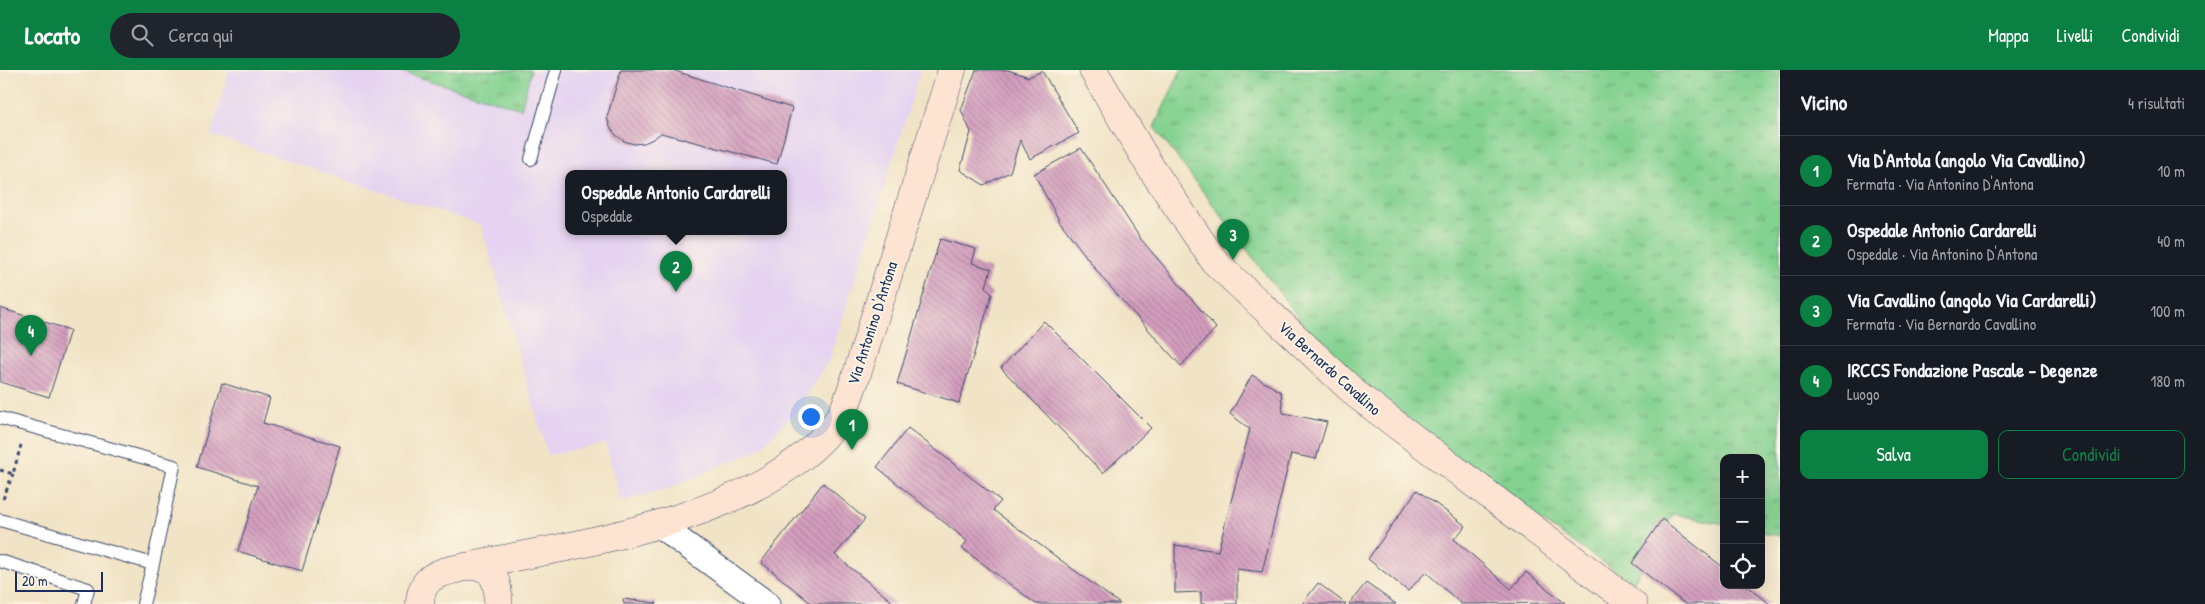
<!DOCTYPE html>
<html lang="it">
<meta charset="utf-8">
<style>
:root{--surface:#171b24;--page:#20242c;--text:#f1f3f6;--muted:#9ea1a6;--line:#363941;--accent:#0b8043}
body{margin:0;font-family:"Patrick Hand",sans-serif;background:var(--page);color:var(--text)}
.controls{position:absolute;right:15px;bottom:15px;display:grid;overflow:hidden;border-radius:10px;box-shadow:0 5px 20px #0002}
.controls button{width:45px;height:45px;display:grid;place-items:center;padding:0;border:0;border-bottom:1px solid var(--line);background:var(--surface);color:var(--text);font:25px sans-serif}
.scale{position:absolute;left:15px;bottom:12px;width:88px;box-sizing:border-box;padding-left:5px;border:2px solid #1b2f5e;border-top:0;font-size:14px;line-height:18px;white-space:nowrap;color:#1b2f5e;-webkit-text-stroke:4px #fcf5e5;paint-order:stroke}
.you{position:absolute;left:810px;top:346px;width:18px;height:18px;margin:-12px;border:4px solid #fff;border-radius:50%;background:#1a73e8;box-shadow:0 0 0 8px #1a73e833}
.badge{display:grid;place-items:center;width:32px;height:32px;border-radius:50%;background:var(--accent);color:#fff;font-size:16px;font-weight:700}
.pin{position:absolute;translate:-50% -41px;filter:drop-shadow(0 1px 2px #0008)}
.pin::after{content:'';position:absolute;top:26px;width:18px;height:15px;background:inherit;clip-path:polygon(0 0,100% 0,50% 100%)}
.popup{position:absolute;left:565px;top:100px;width:222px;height:65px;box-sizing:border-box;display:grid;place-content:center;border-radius:10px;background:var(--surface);filter:drop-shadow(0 1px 4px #0005);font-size:16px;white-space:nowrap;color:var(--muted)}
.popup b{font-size:19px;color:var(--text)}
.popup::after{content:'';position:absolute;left:50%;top:100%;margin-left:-10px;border:10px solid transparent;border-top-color:var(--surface)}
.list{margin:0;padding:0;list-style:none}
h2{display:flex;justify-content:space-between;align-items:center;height:65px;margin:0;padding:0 20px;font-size:21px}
h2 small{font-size:16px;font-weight:400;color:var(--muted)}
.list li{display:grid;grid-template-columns:32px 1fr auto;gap:15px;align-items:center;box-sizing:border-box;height:70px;padding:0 20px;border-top:1px solid var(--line)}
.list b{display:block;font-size:19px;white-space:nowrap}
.list p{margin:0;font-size:16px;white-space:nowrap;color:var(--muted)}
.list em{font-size:16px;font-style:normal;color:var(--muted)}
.actions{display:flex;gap:10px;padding:15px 20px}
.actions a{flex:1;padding:11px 0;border:1px solid var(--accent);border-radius:10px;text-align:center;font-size:18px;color:var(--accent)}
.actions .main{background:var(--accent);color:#fff}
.icon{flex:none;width:28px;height:28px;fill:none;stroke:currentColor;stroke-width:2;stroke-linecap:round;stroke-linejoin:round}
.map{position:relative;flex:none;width:1780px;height:534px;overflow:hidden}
header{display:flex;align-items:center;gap:30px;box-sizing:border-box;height:70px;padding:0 25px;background:var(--accent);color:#fff}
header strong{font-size:24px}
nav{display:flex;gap:28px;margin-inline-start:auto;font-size:18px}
.search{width:350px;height:45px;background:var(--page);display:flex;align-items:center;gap:12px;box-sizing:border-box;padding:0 18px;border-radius:28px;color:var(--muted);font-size:19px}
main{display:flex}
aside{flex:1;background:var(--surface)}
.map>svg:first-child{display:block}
</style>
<header>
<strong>Locato</strong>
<div class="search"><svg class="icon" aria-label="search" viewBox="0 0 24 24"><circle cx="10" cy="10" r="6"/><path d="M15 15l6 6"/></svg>Cerca qui</div>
<nav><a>Mappa</a><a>Livelli</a><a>Condividi</a></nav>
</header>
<main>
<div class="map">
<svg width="1780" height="534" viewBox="0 0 1780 534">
<defs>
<pattern id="grass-tufts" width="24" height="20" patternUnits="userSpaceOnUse" patternTransform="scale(1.25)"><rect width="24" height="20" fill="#84d290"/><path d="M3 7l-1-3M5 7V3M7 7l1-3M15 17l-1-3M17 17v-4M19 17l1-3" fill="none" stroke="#6bab79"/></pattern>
<pattern id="building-back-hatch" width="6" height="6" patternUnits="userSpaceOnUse" patternTransform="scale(1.25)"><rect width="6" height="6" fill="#d49ebe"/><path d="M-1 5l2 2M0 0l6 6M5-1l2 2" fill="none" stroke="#ab819e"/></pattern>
</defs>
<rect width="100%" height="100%" fill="#fcf5e5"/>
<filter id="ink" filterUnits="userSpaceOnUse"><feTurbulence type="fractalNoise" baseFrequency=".02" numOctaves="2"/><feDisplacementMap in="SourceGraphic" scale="10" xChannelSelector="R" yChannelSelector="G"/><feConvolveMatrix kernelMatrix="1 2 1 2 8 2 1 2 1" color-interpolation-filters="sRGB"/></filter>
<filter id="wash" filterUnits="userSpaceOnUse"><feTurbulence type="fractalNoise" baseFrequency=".0096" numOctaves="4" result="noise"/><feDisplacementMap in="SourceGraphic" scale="20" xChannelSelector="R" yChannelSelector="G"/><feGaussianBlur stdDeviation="1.12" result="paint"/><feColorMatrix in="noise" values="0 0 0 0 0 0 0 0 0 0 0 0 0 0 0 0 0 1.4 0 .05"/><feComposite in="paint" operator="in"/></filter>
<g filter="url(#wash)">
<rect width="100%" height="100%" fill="#f1e3c5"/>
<path fill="#e5d3f1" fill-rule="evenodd" d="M 229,0 L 921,0 L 830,288 L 795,344 L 757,380 L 670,418 L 621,431 L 605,374 L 548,385 L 481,155 L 211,65 ZM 568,103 L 784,103 L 784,161 L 568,161 Z"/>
<path fill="url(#grass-tufts)" stroke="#508077" d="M 396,0 L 531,0 L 521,39 Z
M 1181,0 L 1780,0 L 1780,466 L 1761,462 L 1761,388 L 1724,388 L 1724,454 L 1673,444 L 1633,513 L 1357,325 L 1154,57 Z"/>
<g id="blocks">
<path fill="url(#building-back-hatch)" d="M 621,0 L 672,0 L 792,38 L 777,94 L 661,63 L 653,69 L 644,73 L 634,74 L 624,71 L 616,65 L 610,57 L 607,47 Z
M 976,0 L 1008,0 L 1029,7 L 1042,1 L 1079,63 L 1030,89 L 1020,70 L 1010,102 L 984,115 L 960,100 L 971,62 L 961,40 Z
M 1081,78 L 1140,168 L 1216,258 L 1181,296 L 1104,210 L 1060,152 L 1034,104 Z
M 940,169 L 976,179 L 972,193 L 991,199 L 986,217 L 992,224 L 959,333 L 897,314 Z
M 0,238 L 70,260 L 49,327 L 0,312 Z
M 1044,251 L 1151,358 L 1103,403 L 1001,298 Z
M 1252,305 L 1281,322 L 1283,343 L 1327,352 L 1316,389 L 1291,384 L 1262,502 L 1237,499 L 1237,534 L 1201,534 L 1201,522 L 1175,523 L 1175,475 L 1218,481 L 1250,359 L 1230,344 Z
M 222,313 L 270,328 L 263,353 L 340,376 L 302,501 L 238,481 L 258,416 L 197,397 Z
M 908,358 L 1001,431 L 993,440 L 1120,534 L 1036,534 L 962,478 L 967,471 L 877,397 Z
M 823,413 L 865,449 L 835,485 L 895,534 L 812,534 L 761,492 Z
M 1417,420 L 1466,456 L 1454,469 L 1511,519 L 1526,502 L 1565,533 L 1461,534 L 1426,502 L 1408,521 L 1368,489 Z
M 1662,449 L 1724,498 L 1724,515 L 1746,515 L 1770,534 L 1685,534 L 1632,493 Z
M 1318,513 L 1346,534 L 1302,534 Z
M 1366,513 L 1396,534 L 1349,534 Z
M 623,529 L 657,533 L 657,534 L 624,534 Z"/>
</g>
</g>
<g filter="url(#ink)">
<use href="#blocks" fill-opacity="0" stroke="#3b4a6d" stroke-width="1"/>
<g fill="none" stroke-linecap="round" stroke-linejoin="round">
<defs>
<path id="service" d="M 531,89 L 556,0
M 0,348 L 174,396 L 153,494
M 0,450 L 153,494 L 143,534
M 0,491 L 88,519 L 84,534"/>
<path id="minor" d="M 659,455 L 767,534"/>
<path id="secondary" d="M 1093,0 L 1151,98 L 1215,192 L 1357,325 L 1633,534
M 476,494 C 584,474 770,445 838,350 C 847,337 851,319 857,304 L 952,0
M 420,534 C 420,525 423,515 430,509 C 437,503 447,501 456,499 C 487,490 499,502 498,534"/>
</defs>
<use href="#service" stroke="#3b4a6d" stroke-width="14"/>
<use href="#minor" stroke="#3b4a6d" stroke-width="27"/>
<use href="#secondary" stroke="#3b4a6d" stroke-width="29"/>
<path stroke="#3b4a6d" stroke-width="3" stroke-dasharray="4 4" stroke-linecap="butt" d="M 0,400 L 13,404 L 21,375
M 3,429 L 13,404"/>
<use href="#service" stroke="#fff" stroke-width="12"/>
<use href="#minor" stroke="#fff" stroke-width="25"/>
<use href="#secondary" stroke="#fde3d1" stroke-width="28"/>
</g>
</g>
<g text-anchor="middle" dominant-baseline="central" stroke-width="4" stroke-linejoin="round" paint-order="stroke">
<g font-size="16" fill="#1b2f5e" stroke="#fcf5e5">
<text transform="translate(872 253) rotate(-72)">Via Antonino D'Antona</text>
<text transform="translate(1330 298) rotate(42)">Via Bernardo Cavallino</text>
</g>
</g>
</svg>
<div class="controls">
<button>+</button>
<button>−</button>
<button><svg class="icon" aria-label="locate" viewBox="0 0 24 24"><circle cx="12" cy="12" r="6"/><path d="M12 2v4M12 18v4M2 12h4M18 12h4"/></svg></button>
</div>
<div class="scale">20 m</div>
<div class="you"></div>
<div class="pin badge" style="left:852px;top:380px">1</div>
<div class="pin badge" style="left:676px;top:222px">2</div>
<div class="popup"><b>Ospedale Antonio Cardarelli</b>Ospedale</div>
<div class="pin badge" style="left:1233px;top:190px">3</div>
<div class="pin badge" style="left:31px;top:286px">4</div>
</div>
<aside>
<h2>Vicino<small>4 risultati</small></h2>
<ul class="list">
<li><span class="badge">1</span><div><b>Via D'Antola (angolo Via Cavallino)</b><p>Fermata · Via Antonino D'Antona</p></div><em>10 m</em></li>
<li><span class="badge">2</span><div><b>Ospedale Antonio Cardarelli</b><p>Ospedale · Via Antonino D'Antona</p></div><em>40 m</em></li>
<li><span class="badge">3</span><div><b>Via Cavallino (angolo Via Cardarelli)</b><p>Fermata · Via Bernardo Cavallino</p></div><em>100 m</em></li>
<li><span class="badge">4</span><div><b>IRCCS Fondazione Pascale - Degenze</b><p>Luogo</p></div><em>180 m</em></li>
</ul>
<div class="actions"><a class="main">Salva</a><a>Condividi</a></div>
</aside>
</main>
